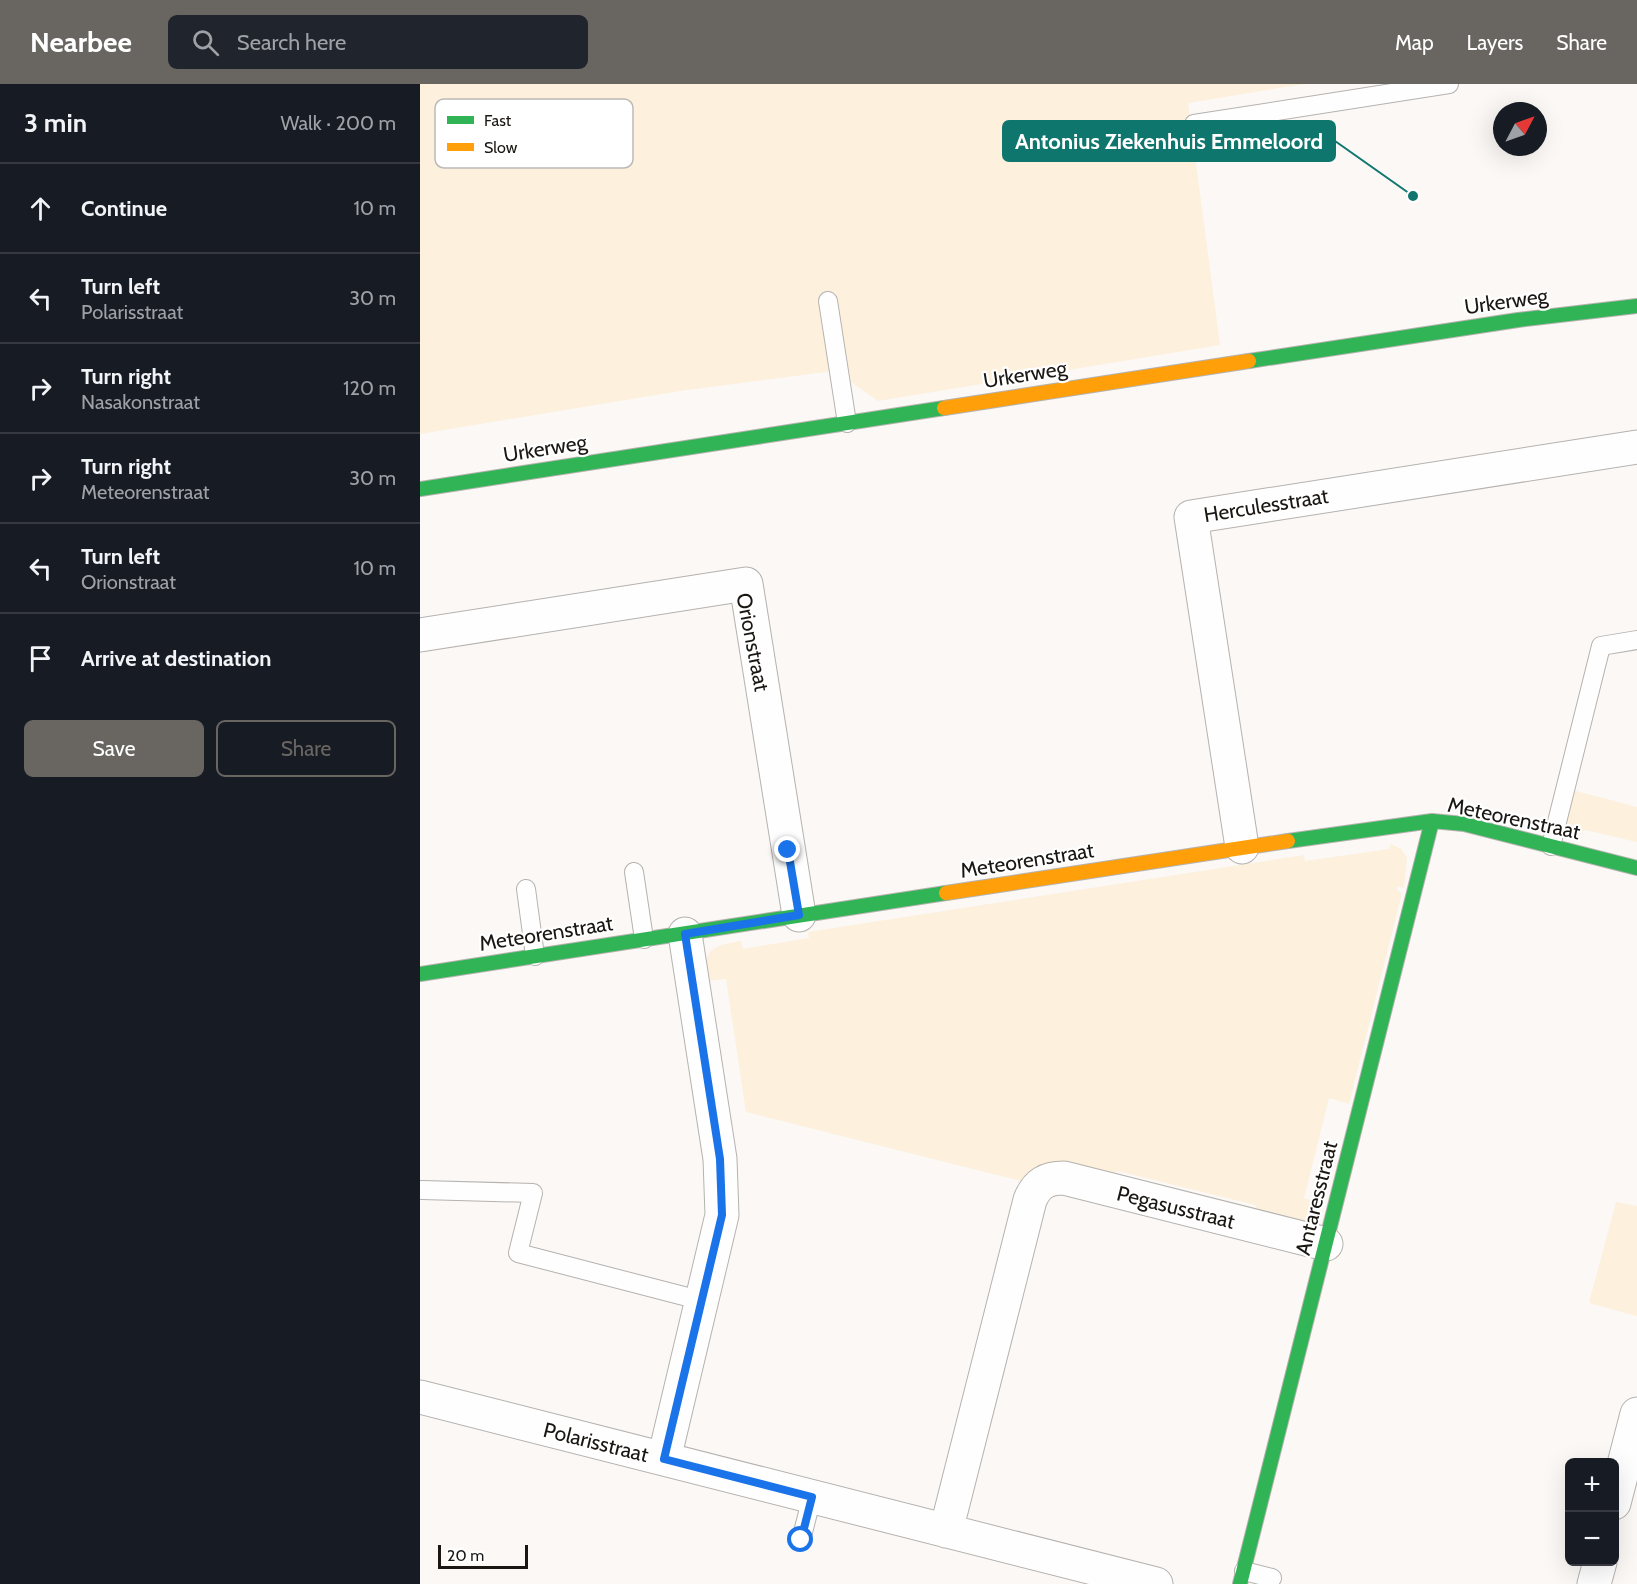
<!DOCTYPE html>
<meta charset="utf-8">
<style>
:root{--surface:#171b24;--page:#20242c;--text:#f1f3f6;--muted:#9ea1a6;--line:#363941;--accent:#696662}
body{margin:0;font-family:Cabin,sans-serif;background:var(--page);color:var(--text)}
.controls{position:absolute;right:18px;bottom:18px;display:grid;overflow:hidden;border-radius:9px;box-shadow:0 6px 24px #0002}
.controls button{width:54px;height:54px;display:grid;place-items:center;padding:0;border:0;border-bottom:2px solid var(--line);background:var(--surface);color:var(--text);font:30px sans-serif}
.compass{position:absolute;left:1073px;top:18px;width:54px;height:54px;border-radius:50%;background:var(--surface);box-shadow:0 6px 24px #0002;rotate:49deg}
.scale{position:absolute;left:18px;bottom:15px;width:90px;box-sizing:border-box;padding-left:6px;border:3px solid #1a1713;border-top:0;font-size:16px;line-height:21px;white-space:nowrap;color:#1a1713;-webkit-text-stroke:4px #fff;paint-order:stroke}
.stop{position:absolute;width:18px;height:18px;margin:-14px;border:4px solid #1a73e8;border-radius:50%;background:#fff}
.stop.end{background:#1a73e8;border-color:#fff;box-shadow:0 2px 6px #0008}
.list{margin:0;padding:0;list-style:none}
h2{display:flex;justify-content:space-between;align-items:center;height:78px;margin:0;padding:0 24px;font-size:26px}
h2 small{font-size:20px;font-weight:400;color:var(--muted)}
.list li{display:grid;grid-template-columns:39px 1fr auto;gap:18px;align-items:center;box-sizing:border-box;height:90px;padding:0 24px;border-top:2px solid var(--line)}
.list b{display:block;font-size:22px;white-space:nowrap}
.list p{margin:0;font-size:20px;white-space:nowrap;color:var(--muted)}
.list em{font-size:20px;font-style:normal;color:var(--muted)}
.actions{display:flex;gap:12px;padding:18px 24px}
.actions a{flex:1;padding:14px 0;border:2px solid var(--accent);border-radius:9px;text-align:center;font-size:21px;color:var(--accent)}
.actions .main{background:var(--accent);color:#fff}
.icon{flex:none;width:33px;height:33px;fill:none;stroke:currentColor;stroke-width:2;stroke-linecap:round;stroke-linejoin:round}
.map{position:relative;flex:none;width:1217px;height:1500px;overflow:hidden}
header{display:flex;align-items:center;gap:36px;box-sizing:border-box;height:84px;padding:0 30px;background:var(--accent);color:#fff}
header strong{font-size:28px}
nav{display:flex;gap:33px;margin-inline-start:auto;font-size:21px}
.search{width:420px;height:54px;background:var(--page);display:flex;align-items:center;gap:15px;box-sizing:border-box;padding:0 21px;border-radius:9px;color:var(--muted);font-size:22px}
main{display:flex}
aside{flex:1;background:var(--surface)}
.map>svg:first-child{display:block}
</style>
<header>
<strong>Nearbee</strong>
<div class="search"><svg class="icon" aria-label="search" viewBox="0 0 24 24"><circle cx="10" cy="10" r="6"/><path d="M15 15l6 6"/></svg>Search here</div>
<nav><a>Map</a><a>Layers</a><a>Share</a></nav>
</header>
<main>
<aside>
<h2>3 min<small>Walk · 200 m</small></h2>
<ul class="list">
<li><svg class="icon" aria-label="ahead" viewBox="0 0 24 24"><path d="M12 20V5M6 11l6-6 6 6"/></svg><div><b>Continue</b></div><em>10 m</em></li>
<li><svg class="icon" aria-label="left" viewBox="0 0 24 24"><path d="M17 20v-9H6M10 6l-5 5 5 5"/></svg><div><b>Turn left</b><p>Polarisstraat</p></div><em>30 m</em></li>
<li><svg class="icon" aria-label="right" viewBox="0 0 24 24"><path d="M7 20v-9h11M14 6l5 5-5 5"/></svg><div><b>Turn right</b><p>Nasakonstraat</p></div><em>120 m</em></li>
<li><svg class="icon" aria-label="right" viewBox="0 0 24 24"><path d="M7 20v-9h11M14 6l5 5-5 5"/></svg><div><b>Turn right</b><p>Meteorenstraat</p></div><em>30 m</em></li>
<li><svg class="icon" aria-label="left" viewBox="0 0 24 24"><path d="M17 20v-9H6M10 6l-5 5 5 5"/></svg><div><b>Turn left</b><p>Orionstraat</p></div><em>10 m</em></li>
<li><svg class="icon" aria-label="arrive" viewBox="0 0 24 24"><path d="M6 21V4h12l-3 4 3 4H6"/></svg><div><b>Arrive at destination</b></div></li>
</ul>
<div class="actions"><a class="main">Save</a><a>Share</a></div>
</aside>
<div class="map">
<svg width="1217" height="1500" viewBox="0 0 1217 1500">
<rect width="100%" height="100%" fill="#fbf8f5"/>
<path fill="#fdf0dd" d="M 0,0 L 884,0 L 768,19 L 800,261 L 458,317 L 431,298 L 414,213 L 413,287 L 260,307 L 0,350 Z
M 1152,706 L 1217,723 L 1217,758 L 1165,746 L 1156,753 L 1142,749 Z
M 971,760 L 981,765 L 987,774 L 984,804 L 978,802 L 976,806 L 982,809 L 929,1020 L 909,1014 L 884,1114 L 904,1120 L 898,1132 L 888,1140 L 847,1136 L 835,1121 L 698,1087 L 684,1095 L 605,1098 L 326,1028 L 306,895 L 285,897 C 284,865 291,862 321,857 L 323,865 L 389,854 L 388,848 L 884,771 L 885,777 L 969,765 Z
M 1196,1118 L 1217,1122 L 1217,1232 L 1169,1219 Z"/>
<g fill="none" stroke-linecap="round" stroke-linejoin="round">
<defs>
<path id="lane" d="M 774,40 L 1029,0
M 408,217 L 427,339
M 1131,762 L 1181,562 L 1217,556
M 214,788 L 224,855
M 106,805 L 115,872
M 2,1106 L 113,1109 L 98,1169 L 283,1217
M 381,1456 L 392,1413
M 824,1487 L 852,1494"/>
<path id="street" d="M 0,551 L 326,500 L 379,831
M 822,763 L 771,433 L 1217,363
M 0,1313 L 736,1500
M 244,1375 L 302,1131 L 300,1075 L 265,850
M 1194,1419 L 1217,1330
M 526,1447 L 610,1116 C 617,1099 627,1094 644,1094 L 906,1160
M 1174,1500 L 1180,1478"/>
<path id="fast" d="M 829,277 L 1098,236 L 1217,222
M 0,405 L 524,324
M 868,757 L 1012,737 L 1044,740 L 1217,784
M 0,890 L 526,809
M 820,1500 L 1012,737"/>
<path id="slow" d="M 524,324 L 829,277
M 526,809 L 868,757"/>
</defs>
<use href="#lane" stroke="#b5b2af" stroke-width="20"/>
<use href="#street" stroke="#b5b2af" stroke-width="35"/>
<use href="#fast" stroke="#b5b2af" stroke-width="16"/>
<use href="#slow" stroke="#b5b2af" stroke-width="16"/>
<use href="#lane" stroke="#fefefe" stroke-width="18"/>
<use href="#street" stroke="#fefefe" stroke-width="33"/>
<use href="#fast" stroke="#30b455" stroke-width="14"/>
<use href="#slow" stroke="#ff9f0a" stroke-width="14"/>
</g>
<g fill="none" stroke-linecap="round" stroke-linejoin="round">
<path stroke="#1a73e8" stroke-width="8" d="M 368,766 L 379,831 L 265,850 L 300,1075 L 302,1131 L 244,1375 L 392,1413 L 381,1456"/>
</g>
<g text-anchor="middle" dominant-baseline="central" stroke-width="4.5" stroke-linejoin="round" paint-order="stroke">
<g font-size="21" fill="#1a1713" stroke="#fff">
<text transform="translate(1086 217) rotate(-8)">Urkerweg</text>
<text transform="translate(605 290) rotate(-9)">Urkerweg</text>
<text transform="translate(125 364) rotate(-9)">Urkerweg</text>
<text transform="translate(846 421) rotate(-9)">Herculesstraat</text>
<text transform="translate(333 558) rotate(79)">Orionstraat</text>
<text transform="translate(1094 734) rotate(12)">Meteorenstraat</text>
<text transform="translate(607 776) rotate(-9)">Meteorenstraat</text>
<text transform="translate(126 849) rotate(-9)">Meteorenstraat</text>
<text transform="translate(896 1114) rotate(-76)">Antaresstraat</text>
<text transform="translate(756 1123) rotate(14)">Pegasusstraat</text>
<text transform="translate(176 1358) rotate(14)">Polarisstraat</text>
</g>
</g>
<rect x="15" y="15" width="198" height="69" rx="9" fill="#fff" stroke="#bab9b8" stroke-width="1.5"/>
<rect x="27" y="32" width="27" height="8" fill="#30b455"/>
<rect x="27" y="59" width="27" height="8" fill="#ff9f0a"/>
<g font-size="16" fill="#1a1713">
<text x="64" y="42">Fast</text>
<text x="64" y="69">Slow</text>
</g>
<path fill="none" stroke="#0f766e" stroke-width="2" d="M993 112L915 57"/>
<circle fill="#0f766e" stroke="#fff" stroke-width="2" cx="993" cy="112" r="6"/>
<rect fill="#0f766e" stroke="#0f766e" stroke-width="2" x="583" y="37" width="332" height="40" rx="6"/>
<g font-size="22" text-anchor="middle" font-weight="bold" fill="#fff">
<text x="749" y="65">Antonius Ziekenhuis Emmeloord</text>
</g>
</svg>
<div class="controls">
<button>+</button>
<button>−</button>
</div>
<svg class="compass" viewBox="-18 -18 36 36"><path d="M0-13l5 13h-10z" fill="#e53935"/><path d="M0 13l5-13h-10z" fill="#9ea1a6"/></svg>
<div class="scale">20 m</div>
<div class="stop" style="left:381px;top:1456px"></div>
<div class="stop end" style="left:368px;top:766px"></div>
</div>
</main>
